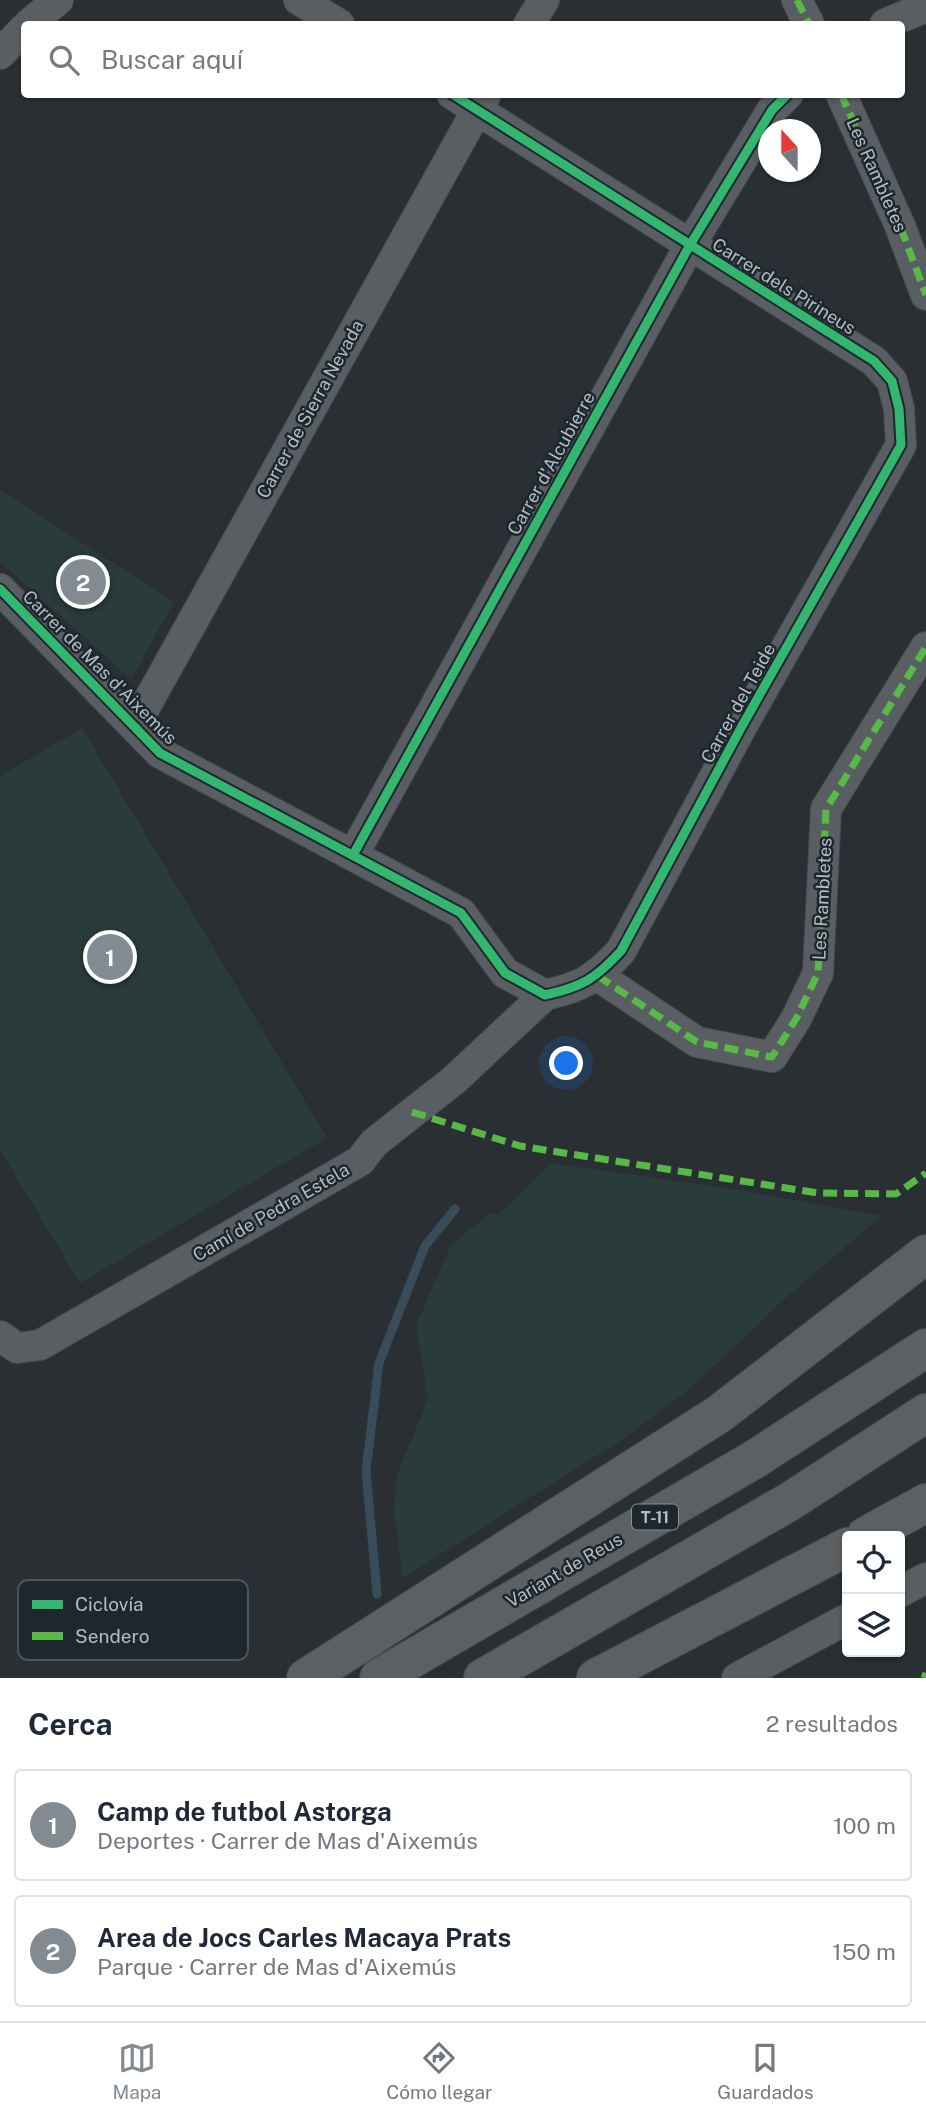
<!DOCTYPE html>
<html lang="es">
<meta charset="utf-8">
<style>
:root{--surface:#fff;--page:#f6f6f7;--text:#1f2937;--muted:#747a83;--line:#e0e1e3;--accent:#828b92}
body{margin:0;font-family:"Public Sans",sans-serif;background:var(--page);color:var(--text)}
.controls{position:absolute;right:21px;bottom:21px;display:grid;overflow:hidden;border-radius:7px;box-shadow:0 2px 5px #0004}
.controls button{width:63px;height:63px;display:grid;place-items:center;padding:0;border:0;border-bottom:2px solid var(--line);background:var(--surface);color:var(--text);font:35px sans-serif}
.compass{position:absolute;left:758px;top:119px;width:63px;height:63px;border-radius:50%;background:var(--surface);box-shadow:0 2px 5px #0004;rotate:339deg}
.you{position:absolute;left:567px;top:1064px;width:24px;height:24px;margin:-18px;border:5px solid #fff;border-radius:50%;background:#1a73e8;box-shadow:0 0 0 10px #1a73e833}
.badge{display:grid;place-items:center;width:46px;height:46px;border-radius:50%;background:var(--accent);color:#fff;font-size:23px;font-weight:700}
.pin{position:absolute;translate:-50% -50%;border:4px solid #fff;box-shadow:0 2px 7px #0006}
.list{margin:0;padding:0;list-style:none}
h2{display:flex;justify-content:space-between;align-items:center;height:91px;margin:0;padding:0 28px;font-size:30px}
h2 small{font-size:23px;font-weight:400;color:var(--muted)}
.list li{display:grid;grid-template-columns:46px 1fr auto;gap:21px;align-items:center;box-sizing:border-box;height:112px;margin:0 14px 14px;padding:0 14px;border:2px solid var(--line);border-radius:7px}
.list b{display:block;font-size:26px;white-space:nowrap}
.list p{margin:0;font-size:23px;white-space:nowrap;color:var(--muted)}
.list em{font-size:23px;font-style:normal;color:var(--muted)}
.icon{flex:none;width:38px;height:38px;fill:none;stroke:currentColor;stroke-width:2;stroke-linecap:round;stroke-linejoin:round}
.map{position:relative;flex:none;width:926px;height:1678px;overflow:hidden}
.search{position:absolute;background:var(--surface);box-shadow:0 2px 5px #0004;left:21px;right:21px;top:21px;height:77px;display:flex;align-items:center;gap:18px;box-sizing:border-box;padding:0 24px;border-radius:7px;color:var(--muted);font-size:26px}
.sheet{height:343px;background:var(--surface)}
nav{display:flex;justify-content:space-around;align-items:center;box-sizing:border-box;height:98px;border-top:2px solid var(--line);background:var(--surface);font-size:19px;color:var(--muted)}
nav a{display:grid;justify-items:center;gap:4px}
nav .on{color:var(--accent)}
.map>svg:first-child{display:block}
</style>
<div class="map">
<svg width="926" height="1678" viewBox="0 0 926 1678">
<rect width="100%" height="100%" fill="#292f33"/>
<path fill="#2a3c3a" d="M 0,490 L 174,602 L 131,679 L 0,562 Z
M 82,728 L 327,1138 L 80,1283 L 0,1150 L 0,776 Z
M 551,1163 L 733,1189 L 882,1216 L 792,1292 L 693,1386 L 626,1437 L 403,1578 L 394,1514 L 397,1474 L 428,1400 L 416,1325 L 451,1245 L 492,1212 L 498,1215 Z"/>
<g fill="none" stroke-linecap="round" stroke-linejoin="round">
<path stroke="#384c5a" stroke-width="9" d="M 377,1594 L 366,1471 L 379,1363 L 425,1246 L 455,1209"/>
<defs>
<path id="minor" d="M 299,0 L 339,24
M 797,0 L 809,24
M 29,24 L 58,0
M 529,24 L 544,0
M 885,24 L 926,7
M 0,54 L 24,29
M 841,94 L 900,226 L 926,295
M 0,589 L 160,753 L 461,913 L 505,973 L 545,995 C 582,987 595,979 621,951 L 742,726 L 901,445 L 899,409 L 892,381 L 874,361 L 452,94
M 135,725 L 486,94
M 353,855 L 690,245 L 772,110 L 788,94
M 598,976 L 697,1042 L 772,1057 L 796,1019 L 818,973 L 826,809 L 926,647
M 0,1336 L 17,1348 L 40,1345 L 360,1161 L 374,1143 L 454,1080 L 545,995
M 900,1592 L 926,1578
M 737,1678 L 847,1619"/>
<path id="highway" d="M 866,1536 L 926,1503
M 306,1678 L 719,1414 L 926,1254
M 379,1678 L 755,1459 L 926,1348
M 483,1678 L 789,1502 L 926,1413
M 596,1678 L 847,1547"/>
</defs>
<use href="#minor" stroke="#464b4e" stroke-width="32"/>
<use href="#highway" stroke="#454b4f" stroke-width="40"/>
<use href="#minor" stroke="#585e62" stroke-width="30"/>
<use href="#highway" stroke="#5d6063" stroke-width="38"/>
<path stroke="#58b947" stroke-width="7" stroke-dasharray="14 7" stroke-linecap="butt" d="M 797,0 L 809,24
M 841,94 L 900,226 L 926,295
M 598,976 L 697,1042 L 772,1057 L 796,1019 L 818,973 L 826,809 L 926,647
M 412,1112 L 520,1146 L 818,1193 L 896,1194 L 926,1173
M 924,1678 L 926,1673"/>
<defs>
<path id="cycleway" d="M 0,589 L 160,753 L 461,913 L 505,973 L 545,995 C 582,987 595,979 621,951 L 742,726 L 901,445 L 899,409 L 892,381 L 874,361 L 452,94
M 353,855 L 690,245 L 772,110 L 788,94"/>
</defs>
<use href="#cycleway" stroke="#1d272d" stroke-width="13"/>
<use href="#cycleway" stroke="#33b770" stroke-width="9"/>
</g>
<g text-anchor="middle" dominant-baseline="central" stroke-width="5" stroke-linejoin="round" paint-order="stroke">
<rect fill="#1d272d" stroke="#859097" stroke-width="2" x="632" y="1504.5" width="46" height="25" rx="5"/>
<g font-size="16" font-weight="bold" fill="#b2bdc5">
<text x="655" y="1517">T-11</text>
</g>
<g font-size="18" fill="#b2bdc5" stroke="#1d272d">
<text transform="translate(877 175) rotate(66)">Les Rambletes</text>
<text transform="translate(784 286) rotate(32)">Carrer dels Pirineus</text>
<text transform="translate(310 409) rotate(-61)">Carrer de Sierra Nevada</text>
<text transform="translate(551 463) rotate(-61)">Carrer d'Alcubierre</text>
<text transform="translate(100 667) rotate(45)">Carrer de Mas d'Aixemús</text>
<text transform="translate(738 703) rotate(-61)">Carrer del Teide</text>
<text transform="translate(822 899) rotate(-87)">Les Rambletes</text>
<text transform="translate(271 1212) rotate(-30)">Camí de Pedra Estela</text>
<text transform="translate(564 1570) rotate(-30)">Variant de Reus</text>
</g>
</g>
<rect x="18" y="1580" width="230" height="80" rx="10" fill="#1d272d" stroke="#4a545b" stroke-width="2"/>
<rect x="32" y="1600" width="31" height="9" fill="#33b770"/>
<rect x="32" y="1632" width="31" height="8" fill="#58b947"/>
<g font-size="19" fill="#b2bdc5">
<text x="75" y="1611">Ciclovía</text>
<text x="75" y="1643">Sendero</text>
</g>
</svg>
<div class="controls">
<button><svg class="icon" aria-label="locate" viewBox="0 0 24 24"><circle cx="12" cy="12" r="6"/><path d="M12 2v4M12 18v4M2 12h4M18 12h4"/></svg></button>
<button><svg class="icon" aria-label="layers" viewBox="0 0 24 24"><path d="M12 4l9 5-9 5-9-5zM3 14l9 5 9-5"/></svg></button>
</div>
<svg class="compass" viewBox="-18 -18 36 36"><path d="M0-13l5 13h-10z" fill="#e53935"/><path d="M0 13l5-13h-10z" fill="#747a83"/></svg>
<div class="you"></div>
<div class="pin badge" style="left:110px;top:957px">1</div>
<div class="pin badge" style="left:83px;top:582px">2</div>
<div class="search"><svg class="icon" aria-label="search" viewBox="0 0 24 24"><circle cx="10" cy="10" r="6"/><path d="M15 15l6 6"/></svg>Buscar aquí</div>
</div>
<section class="sheet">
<h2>Cerca<small>2 resultados</small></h2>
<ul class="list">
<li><span class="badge">1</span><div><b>Camp de futbol Astorga</b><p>Deportes · Carrer de Mas d'Aixemús</p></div><em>100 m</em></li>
<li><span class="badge">2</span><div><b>Area de Jocs Carles Macaya Prats</b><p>Parque · Carrer de Mas d'Aixemús</p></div><em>150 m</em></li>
</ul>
</section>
<nav>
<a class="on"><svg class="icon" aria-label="map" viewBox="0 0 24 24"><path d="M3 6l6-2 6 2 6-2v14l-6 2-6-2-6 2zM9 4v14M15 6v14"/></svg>Mapa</a>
<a><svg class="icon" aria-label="directions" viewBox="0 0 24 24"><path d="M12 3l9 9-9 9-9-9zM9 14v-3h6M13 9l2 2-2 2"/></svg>Cómo llegar</a>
<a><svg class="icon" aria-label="saved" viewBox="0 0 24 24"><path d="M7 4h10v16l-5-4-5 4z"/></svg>Guardados</a>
</nav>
